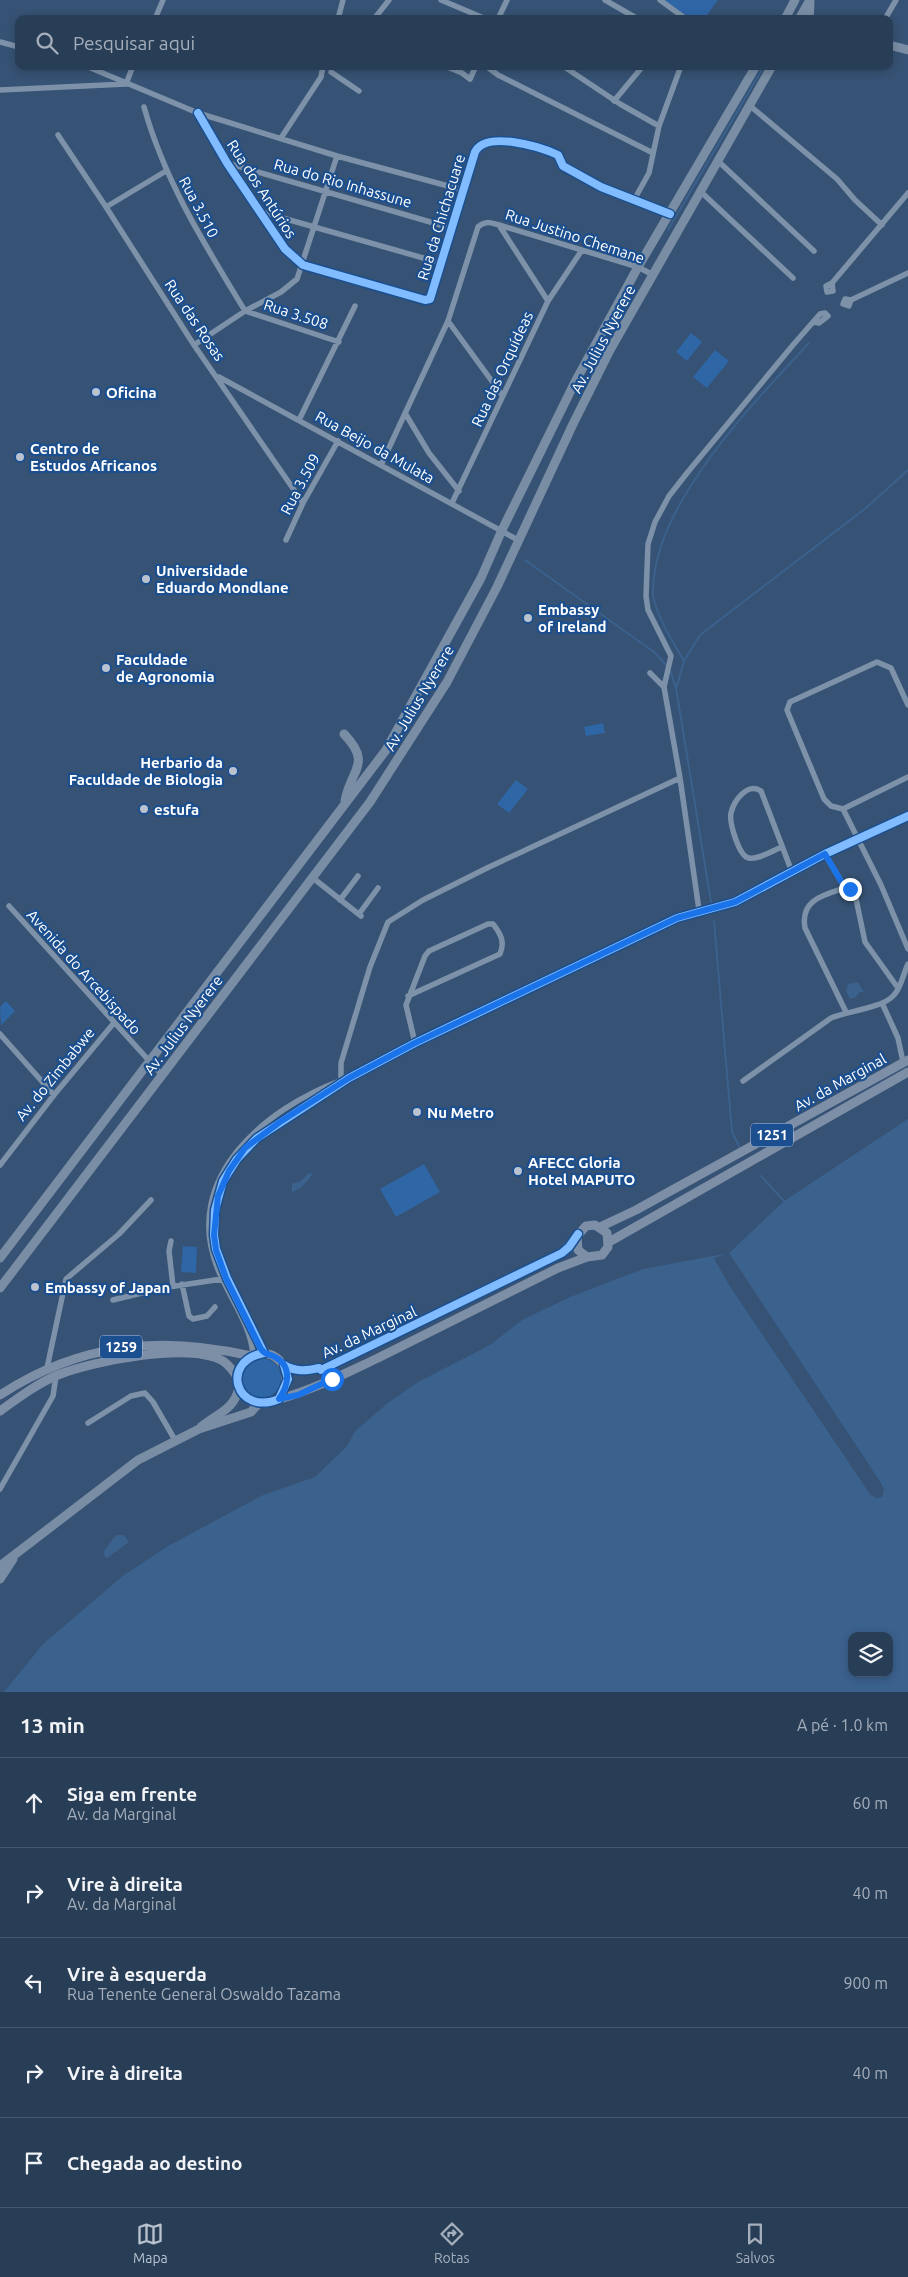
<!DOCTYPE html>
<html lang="pt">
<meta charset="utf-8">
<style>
:root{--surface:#283e57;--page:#344961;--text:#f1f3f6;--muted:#a5aeba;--line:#44576d;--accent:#b9c2ce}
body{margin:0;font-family:Ubuntu,sans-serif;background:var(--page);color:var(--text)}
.controls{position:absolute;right:15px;bottom:15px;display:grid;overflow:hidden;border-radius:10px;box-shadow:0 2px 8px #0003}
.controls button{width:45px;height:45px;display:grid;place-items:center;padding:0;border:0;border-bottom:1px solid var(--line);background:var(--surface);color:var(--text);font:25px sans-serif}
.stop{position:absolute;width:15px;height:15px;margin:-11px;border:4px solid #1a73e8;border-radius:50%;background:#fff}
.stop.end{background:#1a73e8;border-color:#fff;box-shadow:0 1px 5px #0008}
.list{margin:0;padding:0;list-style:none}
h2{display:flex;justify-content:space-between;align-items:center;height:65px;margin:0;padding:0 20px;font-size:21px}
h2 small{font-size:16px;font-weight:400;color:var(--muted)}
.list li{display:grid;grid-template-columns:32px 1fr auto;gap:15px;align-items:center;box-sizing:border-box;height:90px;padding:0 20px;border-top:1px solid var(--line)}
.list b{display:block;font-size:19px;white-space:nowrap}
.list p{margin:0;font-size:16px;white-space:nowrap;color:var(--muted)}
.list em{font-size:16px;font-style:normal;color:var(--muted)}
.icon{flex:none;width:28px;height:28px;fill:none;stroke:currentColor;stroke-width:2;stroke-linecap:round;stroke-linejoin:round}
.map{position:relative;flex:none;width:908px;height:1692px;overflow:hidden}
.search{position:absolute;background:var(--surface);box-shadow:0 2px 8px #0003;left:15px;right:15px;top:15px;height:55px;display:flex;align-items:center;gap:12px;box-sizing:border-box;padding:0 18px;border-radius:10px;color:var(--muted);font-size:19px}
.sheet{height:515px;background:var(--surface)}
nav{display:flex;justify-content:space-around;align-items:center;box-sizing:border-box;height:70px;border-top:1px solid var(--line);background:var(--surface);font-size:14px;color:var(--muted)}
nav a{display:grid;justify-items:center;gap:2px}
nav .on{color:var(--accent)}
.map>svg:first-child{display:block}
</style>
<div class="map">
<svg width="908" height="1692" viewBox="0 0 908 1692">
<rect width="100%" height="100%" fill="#365274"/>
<path fill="#2f66a5" d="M 662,0 L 718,0 L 704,19 L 689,19 Z
M 691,333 L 702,342 L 687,361 L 676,352 Z
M 715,350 L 729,361 L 707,388 L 693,377 Z
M 603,723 L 605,733 L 586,736 L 584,727 Z
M 516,780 L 528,789 L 509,813 L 497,804 Z
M 6,1001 L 15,1011 L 1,1025 L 0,1007 Z
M 424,1164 L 440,1192 L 396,1217 L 380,1189 Z
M 183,1246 L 197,1247 L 196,1273 L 181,1272 Z
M241 1378a20 20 0 1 1 40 0a20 20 0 1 1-40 0Z"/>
<path fill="#3b618d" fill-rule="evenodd" d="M 858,982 L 864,992 L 860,992 L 856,997 L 850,999 L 846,991 L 848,984 Z
M 908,1119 L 908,1692 L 4,1692 L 43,1644 L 124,1575 L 168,1546 L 263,1495 L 315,1477 L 347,1446 L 355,1431 L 389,1402 L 418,1382 L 490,1345 L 522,1320 L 570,1297 L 643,1269 L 729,1253 L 784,1201 ZM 852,1636 L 889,1636 L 889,1673 L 852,1673 Z
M 309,1173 L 313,1174 L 301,1188 L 292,1192 L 292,1184 L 301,1181 Z
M 116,1535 L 124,1535 L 129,1542 L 106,1559 L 103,1552 Z"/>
<path fill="#365274" d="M 729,1253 L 881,1483 L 884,1490 L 882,1497 L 877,1498 L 870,1494 L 729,1285 L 714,1258 Z"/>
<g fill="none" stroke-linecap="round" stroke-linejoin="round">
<path stroke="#3b618d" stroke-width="2" d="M 668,230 L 764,66
M 525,560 L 654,652 L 667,666
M 684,661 C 673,642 658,619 653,596 C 652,591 654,583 654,578 C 662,497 755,401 809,343
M 670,670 L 676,688 L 711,902
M 677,686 L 684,661 L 700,635 L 866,508 L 908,470
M 714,921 L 732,1132 L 740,1148
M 761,1176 L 784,1201"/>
<path stroke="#7d92a8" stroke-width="5.5" d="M 441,0 L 486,19
M 605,0 L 638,19
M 660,0 L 686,19
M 155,19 L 163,0
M 338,19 L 343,0
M 374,19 L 389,0
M 498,19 L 507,0
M 885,19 L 896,0
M 0,42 L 19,47
M 86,66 L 198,113 L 337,156 L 463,190
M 445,66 L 462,73 L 470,79 L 476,66
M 486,66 L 498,75 L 653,153
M 563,66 L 620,104 L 659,126
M 331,72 L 359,91
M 0,90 L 126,84 L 133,66
M 614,101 L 643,66
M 749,105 L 837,179 L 855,200 L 882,225
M 144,107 C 165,182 205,245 245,311 L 339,342
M 198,113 L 227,163 L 285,249 L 303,265 L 425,300 L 430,299 L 475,152 C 486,130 541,147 558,155 L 563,166 L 601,187 L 670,214
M 58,135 L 106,207
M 281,138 L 321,77 L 323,66
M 718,161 L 814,251
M 227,163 L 451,228
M 166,171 L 106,207 L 194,345 L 303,503
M 700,191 L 793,278
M 634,200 L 649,173 L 659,126 L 681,66
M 258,211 L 441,263
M 499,225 L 548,301
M 832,283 L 833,291 L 827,292 L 826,286 L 832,283 L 908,193
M 851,300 L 849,306 L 843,304 L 845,299 L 851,300 L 908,273
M 448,321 L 502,395
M 194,345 L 245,311 L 281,292 L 297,279 L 337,156
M 219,377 L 518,540
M 405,413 L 429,453 L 459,491
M 299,420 L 355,306
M 381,465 L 448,321 L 478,227 C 485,220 491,223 499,225 L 638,267 L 653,275
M 452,503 L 548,301 L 582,250
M 286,540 L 303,503 L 338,441
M 650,673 L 664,687 L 680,778
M 664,687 L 671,656 L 648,610 L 646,596 L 648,544 L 655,522 L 669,496 L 687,473 L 793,345 L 820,314 L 825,313 L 828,316 L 819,323 L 813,322
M 908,777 L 843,809 L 881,885 L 908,949
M 843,809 L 831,806 L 824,799 L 789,715 L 787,710 L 790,702 L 877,662 L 891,668 L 908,705
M 782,847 C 774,850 758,860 749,858 C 739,857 729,822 731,813 C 734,800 748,782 761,791 L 792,872
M 825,854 L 845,888 C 823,895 800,900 805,928 L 846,1012
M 313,878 L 361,916
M 845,888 L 855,894 L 865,942 L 898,988
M 340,900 L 358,876
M 9,906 L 162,1075
M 359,914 L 378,888
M 408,996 L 500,954 C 505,942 501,934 493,924 L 488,924 L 429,951 L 425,956 L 406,1005 L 415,1043
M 882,1003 L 898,1038 L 903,1062
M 0,1034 L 54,1095
M 341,1080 L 341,1063 L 370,967 L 388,922 L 423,900 L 487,868 L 680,778 L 699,910
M 743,1081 L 831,1018 C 848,1011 882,1008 893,996 C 901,989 903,974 908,964
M 0,1165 L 54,1095 L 113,1024
M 171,1241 L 169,1251 L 173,1286
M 182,1284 L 189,1316 L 193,1319 L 207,1316 L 215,1307
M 113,1300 L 162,1288 L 222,1279
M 264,1353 L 227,1278 L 216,1249 L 214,1235 L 215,1210 L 223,1181 L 237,1159 L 257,1138 L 349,1078 L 415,1043 L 677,918 L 735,902 L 825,854 L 908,816
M 253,1355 C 251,1324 228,1296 217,1267 C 182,1177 266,1108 342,1080
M 47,1368 L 66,1279 L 119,1234 L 151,1200
M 88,1423 L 131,1396 L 145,1393 L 153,1402 L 175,1440
M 0,1489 L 53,1396 L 56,1376"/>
<path stroke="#798da4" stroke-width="9" d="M 785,19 L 795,0
M 799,19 L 810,0
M 809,19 L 810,3
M 889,45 L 908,50
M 344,734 C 373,764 350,770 345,801
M 0,1258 L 386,750 L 481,578 L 502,530 L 575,382 L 638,267 L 756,66
M 0,1288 L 370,802 L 447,682 L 497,587 L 573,424 L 610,350 L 772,66
M 201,1427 C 216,1414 235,1410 239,1387
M 0,1566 L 138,1460 L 199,1429 L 251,1412 L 259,1403
M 0,1579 L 13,1559"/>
<path stroke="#7d8ea7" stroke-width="9" d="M 600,1227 L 636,1210 L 908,1060
M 577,1236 L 578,1250 L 587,1257
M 609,1242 L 908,1072
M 0,1395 C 80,1343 159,1335 251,1356
M 279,1399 C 300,1367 269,1340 246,1360 C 240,1365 238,1372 238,1380 C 239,1394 251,1406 266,1403 C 271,1403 275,1400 280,1399 C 315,1389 346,1373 378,1358 C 438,1328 498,1298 558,1268 L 587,1257 L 602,1255 L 608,1247 L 607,1233 L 595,1225 L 586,1226 L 562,1253 L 321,1370 L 319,1368 C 306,1371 296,1372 284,1365
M 0,1411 C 18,1398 38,1383 58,1375 C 94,1361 188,1342 223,1361 C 229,1365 234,1372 238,1378"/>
<defs>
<path id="cycleway" d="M 198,113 L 227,163 L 285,249 L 303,265 L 425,300 L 430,299 L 475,152 C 486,130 541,147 558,155 L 563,166 L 601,187 L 670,214
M 284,1365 L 288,1379 L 279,1399 C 236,1417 219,1361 264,1353 L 227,1278 L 216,1249 L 214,1235 L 215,1210 L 223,1181 L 237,1159 L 257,1138 L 349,1078 L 415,1043 L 677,918 L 735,902 L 825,854 L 908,816
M 284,1365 C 296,1372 306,1371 319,1368 L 321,1370 L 562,1253 L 569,1247 L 578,1234"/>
</defs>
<use href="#cycleway" stroke="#1b4f8f" stroke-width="11"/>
<use href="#cycleway" stroke="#80bcff" stroke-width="8"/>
</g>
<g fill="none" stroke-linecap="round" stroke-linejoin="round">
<path stroke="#1a73e8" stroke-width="6" d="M 332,1379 L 298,1395 L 279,1399 C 289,1385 292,1366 275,1357 C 269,1354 265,1355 261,1349 L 226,1278 L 216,1250 L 214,1235 L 218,1196 L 229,1171 L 245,1148 L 280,1122 L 349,1078 L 415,1043 L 677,918 L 735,902 L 825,854 L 845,888 L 850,889"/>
</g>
<g fill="#b9c2ce" stroke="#1b4f8f" stroke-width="2">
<circle cx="96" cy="392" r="5"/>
<circle cx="20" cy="457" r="5"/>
<circle cx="146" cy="579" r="5"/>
<circle cx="528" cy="618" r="5"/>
<circle cx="106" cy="668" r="5"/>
<circle cx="233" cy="771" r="5"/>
<circle cx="144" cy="809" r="5"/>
<circle cx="417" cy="1112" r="5"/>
<circle cx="518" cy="1171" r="5"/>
<circle cx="35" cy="1287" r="5"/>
</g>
<g text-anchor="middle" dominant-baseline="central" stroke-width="4.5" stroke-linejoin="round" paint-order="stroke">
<g fill="#1b4f8f" stroke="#bbcadd" stroke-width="1">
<rect x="751" y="1123.5" width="42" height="23" rx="4"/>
<rect x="100" y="1335.5" width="42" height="23" rx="4"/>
</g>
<g font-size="14" font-weight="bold" fill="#fff">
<text x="772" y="1135">1251</text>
<text x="121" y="1347">1259</text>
</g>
<g font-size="15" fill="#fff" stroke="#1b4f8f">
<text transform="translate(343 183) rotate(16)">Rua do Rio Inhassune</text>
<text transform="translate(262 189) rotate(57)">Rua dos Antúrios</text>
<text transform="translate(199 207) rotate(62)">Rua 3.510</text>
<text transform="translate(441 217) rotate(-73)">Rua da Chichacuare</text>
<text transform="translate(575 236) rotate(18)">Rua Justino Chemane</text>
<text transform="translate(296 314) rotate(18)">Rua 3.508</text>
<text transform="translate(195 320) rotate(56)">Rua das Rosas</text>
<text transform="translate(603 339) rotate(-62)">Av. Julius Nyerere</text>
<text transform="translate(502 369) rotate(-65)">Rua das Orquídeas</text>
<text transform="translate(375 447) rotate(29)">Rua Beijo da Mulata</text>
<text transform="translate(300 484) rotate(-62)">Rua 3.509</text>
<text transform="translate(419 698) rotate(-59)">Av. Julius Nyerere</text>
<text transform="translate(84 972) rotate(48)">Avenida do Arcebispado</text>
<text transform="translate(183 1025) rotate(-53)">Av. Julius Nyerere</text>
<text transform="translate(55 1074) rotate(-51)">Av. do Zimbabwe</text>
<text transform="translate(840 1082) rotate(-29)">Av. da Marginal</text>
<text transform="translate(369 1332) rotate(-25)">Av. da Marginal</text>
</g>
<g font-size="15" font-weight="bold" fill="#fff" stroke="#1b4f8f" text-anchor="start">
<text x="106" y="392">Oficina</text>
<text x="30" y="448">Centro de<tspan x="30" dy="17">Estudos Africanos</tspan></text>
<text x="156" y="570">Universidade<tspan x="156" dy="17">Eduardo Mondlane</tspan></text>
<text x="538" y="609">Embassy<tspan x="538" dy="17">of Ireland</tspan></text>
<text x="116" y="659">Faculdade<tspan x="116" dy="17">de Agronomia</tspan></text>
<text x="223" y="762" text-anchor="end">Herbario da<tspan x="223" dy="17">Faculdade de Biologia</tspan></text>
<text x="154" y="809">estufa</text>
<text x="427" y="1112">Nu Metro</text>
<text x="528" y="1162">AFECC Gloria<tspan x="528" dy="17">Hotel MAPUTO</tspan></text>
<text x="45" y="1287">Embassy of Japan</text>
</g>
</g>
</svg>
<div class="controls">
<button><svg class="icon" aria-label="layers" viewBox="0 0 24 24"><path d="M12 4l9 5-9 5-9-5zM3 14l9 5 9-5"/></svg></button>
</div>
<div class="stop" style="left:332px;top:1379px"></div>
<div class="stop end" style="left:850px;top:889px"></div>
<div class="search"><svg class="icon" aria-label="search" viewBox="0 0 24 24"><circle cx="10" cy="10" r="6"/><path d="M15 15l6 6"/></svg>Pesquisar aqui</div>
</div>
<section class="sheet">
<h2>13 min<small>A pé · 1.0 km</small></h2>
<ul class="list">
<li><svg class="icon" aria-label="ahead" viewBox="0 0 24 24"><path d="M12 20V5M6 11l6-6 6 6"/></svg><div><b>Siga em frente</b><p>Av. da Marginal</p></div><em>60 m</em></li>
<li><svg class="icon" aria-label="right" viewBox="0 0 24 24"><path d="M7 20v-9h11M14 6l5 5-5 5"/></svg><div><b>Vire à direita</b><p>Av. da Marginal</p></div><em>40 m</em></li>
<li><svg class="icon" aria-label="left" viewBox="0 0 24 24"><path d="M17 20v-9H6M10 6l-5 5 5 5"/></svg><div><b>Vire à esquerda</b><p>Rua Tenente General Oswaldo Tazama</p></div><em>900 m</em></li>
<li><svg class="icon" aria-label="right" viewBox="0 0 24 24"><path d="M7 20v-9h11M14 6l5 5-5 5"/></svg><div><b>Vire à direita</b></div><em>40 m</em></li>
<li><svg class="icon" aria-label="arrive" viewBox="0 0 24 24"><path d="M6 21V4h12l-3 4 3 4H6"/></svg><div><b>Chegada ao destino</b></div></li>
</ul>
</section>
<nav>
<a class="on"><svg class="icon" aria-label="map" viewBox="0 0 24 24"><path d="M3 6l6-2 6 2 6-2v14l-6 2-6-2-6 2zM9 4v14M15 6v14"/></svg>Mapa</a>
<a><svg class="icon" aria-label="directions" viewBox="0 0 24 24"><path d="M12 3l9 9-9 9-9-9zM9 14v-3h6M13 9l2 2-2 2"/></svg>Rotas</a>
<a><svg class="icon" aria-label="saved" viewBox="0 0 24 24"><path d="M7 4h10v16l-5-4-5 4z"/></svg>Salvos</a>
</nav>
